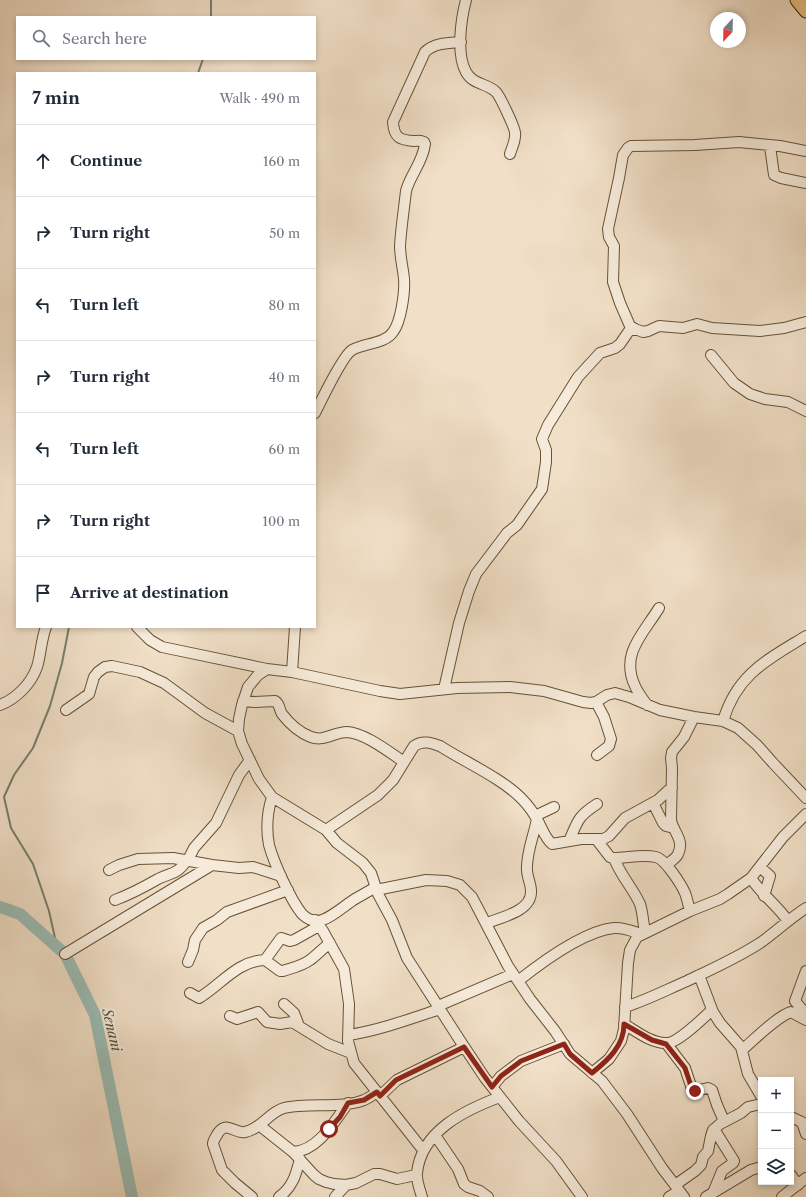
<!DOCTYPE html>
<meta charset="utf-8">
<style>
:root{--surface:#fff;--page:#f2f2f3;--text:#1f2937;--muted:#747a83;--line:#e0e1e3}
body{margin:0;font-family:"Libre Caslon Text",serif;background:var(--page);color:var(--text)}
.controls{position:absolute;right:12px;bottom:12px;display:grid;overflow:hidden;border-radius:0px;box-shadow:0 2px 6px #0003}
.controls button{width:36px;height:36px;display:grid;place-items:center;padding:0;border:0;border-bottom:1px solid var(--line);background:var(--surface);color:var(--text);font:20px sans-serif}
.compass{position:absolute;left:710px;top:12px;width:36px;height:36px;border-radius:50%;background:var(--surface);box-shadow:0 2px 6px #0003;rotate:202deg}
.stop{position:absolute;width:12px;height:12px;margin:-9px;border:3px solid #8f2418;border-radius:50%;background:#fff}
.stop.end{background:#8f2418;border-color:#fff;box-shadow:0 1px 4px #0008}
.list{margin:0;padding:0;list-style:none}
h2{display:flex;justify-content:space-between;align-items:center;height:52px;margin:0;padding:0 16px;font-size:17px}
h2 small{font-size:13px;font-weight:400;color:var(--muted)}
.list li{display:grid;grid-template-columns:26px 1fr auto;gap:12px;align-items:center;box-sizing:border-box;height:72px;padding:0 16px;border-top:1px solid var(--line)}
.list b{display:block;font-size:15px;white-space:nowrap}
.list em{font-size:13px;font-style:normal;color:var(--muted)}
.icon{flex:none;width:22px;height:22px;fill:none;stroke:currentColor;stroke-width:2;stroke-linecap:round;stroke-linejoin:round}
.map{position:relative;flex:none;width:806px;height:1197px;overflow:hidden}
.search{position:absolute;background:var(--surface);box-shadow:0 2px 6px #0003;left:16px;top:16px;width:300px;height:44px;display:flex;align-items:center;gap:10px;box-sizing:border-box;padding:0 14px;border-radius:0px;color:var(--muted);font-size:15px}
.panel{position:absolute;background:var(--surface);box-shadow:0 2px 6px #0003;left:16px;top:72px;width:300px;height:556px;border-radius:0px}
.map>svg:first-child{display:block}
</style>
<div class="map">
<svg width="806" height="1197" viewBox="0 0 806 1197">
<rect width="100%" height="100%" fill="#f1e0c8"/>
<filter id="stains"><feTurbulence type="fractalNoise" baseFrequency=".005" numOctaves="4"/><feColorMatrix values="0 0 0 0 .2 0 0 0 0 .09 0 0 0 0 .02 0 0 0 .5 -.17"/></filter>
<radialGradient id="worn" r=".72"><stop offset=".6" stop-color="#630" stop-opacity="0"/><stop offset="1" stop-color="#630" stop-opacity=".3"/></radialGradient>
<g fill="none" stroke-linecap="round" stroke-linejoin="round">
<path stroke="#747f6e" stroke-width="2" d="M 211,0 L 211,17
M 198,73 L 203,59
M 57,947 L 49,911 L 33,864 L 11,828 L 4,797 L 14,775 L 33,748 L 50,706 L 62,663 L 69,627"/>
<path stroke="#9bbdb6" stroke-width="12" d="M 0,907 L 20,914 L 65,954 L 95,1015 L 132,1197"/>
<defs>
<path id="minor" d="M 466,0 C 461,19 456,54 466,72 C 473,85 487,83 496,92 C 500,96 515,128 515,133 C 516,140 512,147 510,154
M 770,146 L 774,175 L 781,178 L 806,183
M 806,151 L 780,146 L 739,142 L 695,145 L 631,146 L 628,148 L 623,155 L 619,178 L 608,229 L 609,237 L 614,246 L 613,282 L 620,303 L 630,326 L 635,329 L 643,332 L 648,331 L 659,326 L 683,328 L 697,324 L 712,328 L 760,331 L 784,328 L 806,322
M 711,355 L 734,383 L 750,394 L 765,399 L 788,402 L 806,411
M 315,413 C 321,401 343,355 352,350 C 364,343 385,344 393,332 C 401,322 405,292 404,279 C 403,268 400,257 400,246 C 401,228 404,209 406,191 C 410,175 423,162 425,144 L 424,142 C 420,140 418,141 414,141 C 400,140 394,138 393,122 L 425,52 C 434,43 448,43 461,42
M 137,627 L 150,640 L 162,647 L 267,669 L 292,672 L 380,691 L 400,694 L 457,688 L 510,687 L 544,691 L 583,702 L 591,703 L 596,702 L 607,695 L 615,693 L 629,697 L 660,710 L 694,717 L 723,721 L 738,728 L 757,745 L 773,763 L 806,798
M 267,669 L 258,675 L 248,687 L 242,705 L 239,719 L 238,731 L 242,744 L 259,779 L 272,797 L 326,830 L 337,843 L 363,863 L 371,873 L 378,894 L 392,920 L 407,958 L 461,1042 L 485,1078 L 519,1121 L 556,1161 L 582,1197
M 292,672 L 295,627
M 444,689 L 459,623 L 469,591 L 476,574 L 507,533 L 517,525 L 542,489 L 546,462 L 546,450 L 542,439 L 548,425 L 578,377 L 600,353 L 615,348 L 620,344 L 629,331 L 635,329
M 243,701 L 255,702 L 275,701 C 280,704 279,709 282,714 C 289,723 300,733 311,737 C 324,742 334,732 347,732 C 365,733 389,752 404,762
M 596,702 L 604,717 L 611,739 L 609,746 L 597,755
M 0,705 C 16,699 31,684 37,667 C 41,654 41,640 46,627
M 647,705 C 643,699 638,693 635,686 C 620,654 643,634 659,608
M 66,710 L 89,694 L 94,677 L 98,672 L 105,667 L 112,666 L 140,672 L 164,683 L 205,713 L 238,731
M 723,721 C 737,674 767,660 806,636
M 272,797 C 267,813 266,829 269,845 C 274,863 290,899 302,914 C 306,918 312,921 318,921 C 329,920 345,905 355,899 C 362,895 369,891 376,887
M 653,803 L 663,823 L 666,826 L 674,828
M 535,816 L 554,807
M 326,830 L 378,795 L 393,780 L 414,746 C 423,740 431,743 440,746 C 465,762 501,778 521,798 C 528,805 535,815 539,823 C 543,831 546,839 552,844 L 581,839 L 603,839 L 609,836 L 625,818 L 658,800 L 672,787
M 596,839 L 610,857 L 613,858 C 627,858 642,854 656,857 C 665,859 681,884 685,893 C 687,898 688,904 690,911
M 569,841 C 578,821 577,817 597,804
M 614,858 C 620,875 633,888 640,904 C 643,913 643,923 645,932
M 188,860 L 194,848 L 216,823 L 239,775 L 250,760
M 667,865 C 670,861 676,859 678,854 C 685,840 673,832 671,820 L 672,768 L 671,758 L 672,752 L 684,737 L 694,717
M 760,867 L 770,876 L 764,896
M 109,870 L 119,865 L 138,859 L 173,858 L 212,865 L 239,868 L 253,867 L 281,876
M 751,878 C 761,894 777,905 788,921
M 376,890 L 426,880 L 447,881 L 460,885 L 472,897 L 508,966 L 530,999 L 555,1031 L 570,1054 L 602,1081 L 627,1114 L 662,1168 L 684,1197
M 115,900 C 131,894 144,887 158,879 C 172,872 177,875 187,860
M 315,920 L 323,931 L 344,969 L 349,1004 L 348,1041 L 354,1063 L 423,1150
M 487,923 C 502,917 532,911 531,891 C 531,883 526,875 527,867 C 527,851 534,835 537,819
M 65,954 L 212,865
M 265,960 L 281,938 L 290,941 L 294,940 L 319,926
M 188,962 L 193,950 L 195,940 L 203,928 L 217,920 L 227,912 L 288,890
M 806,971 L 795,1001 L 806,1014
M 699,975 L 713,1012 L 720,1023 L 741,1047 L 748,1074 L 761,1096
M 518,981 C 542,962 584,931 614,928 C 623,927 632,931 641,934
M 190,993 L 199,998 C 221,985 237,961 265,960 L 280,971 L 283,971 C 292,968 302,966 310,960 C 317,955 322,949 330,943
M 284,1004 L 294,1013 L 299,1026
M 438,1006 L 513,974
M 625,1007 C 647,1000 666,990 687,981 C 712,969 737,958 760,943 C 776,932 790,918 806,908
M 230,1016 L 237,1019 L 258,1012 L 267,1022 L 280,1024 L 292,1022 L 328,1044 L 351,1053
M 624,1024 C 636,1031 652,1044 667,1043 C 678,1043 703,1018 712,1010
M 349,1035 C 380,1030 410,1019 440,1009
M 666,1043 L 685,1068 L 692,1089 L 695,1091 L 708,1088 L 712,1090 L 717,1105 L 724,1121
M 742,1050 C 754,1040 776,1017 791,1012 L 806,1020
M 592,1073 L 609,1059 L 621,1041 L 624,1029 L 628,963 L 630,950 L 637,937 L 690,911 L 720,899 L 728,894 L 751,878 L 783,837 L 806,814
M 492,1087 L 501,1076 L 521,1061 L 564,1044
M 380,1096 L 397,1080 L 464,1047
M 791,1117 L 806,1124
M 802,1122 L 806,1134
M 259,1125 L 293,1152 L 314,1175 L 319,1179 L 326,1182 L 334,1184 L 346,1185 L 356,1183 L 374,1174 L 380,1174 L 397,1179 L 416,1175
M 435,1135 L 458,1169 L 464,1184 L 468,1187 L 480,1191 L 488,1197
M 293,1152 C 318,1151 335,1121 348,1103
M 791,1175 L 798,1185
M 675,1185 L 695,1171 L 701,1165 L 703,1157 L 708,1151 L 711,1136 L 713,1130 L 720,1124 L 741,1113 L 748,1107 L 761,1104
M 713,1193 L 722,1171 L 733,1163 L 734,1161 L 714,1129
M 252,1197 L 235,1183 L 222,1170 L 213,1144 C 213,1140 216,1137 218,1133 C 227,1120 234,1134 245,1132 C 261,1129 269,1112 284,1108 C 308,1102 343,1109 364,1100 C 369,1098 373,1095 377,1092
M 279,1197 C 293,1187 296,1174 300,1159
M 335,1197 L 346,1185
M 422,1197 C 420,1190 416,1180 417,1173 C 421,1131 465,1110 500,1097
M 669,1197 L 679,1191
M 706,1197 L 751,1170 L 761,1167
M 782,1197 L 806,1178"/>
<path id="major" d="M 797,0 L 806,11"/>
</defs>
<use href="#minor" stroke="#675234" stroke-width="12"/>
<use href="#major" stroke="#392302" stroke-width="15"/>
<use href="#minor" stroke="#f6ebdb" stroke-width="10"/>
<use href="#major" stroke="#e8c084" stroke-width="13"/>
</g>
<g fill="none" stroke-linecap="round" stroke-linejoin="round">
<path stroke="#8f2418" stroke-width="5" d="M 329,1129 L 340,1117 L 348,1103 L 364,1100 L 377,1092 L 380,1096 L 396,1080 L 464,1047 L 492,1087 L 501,1076 L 521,1061 L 564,1044 L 570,1054 L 592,1073 C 608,1060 624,1046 624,1024 L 652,1040 L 666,1044 L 685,1068 L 692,1089 L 695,1091"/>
</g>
<g text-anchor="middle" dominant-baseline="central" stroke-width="4" stroke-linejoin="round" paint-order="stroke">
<g font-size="14" font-style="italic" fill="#565138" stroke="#f6ebdb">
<text transform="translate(112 1030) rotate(76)">Senani</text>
</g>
</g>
<rect width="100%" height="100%" filter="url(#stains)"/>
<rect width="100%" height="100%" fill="url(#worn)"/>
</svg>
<div class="controls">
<button>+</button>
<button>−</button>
<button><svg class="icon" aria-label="layers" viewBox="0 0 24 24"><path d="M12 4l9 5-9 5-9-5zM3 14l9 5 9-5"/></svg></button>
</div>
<svg class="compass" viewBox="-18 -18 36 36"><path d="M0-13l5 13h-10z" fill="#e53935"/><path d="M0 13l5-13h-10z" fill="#747a83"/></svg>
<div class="stop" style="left:329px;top:1129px"></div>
<div class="stop end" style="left:695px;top:1091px"></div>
<div class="search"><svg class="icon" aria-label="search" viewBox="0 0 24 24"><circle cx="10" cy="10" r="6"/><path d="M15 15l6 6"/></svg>Search here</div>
<section class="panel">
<h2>7 min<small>Walk · 490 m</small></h2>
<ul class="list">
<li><svg class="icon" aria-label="ahead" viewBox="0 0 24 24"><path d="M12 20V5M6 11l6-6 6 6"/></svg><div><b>Continue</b></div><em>160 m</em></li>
<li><svg class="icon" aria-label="right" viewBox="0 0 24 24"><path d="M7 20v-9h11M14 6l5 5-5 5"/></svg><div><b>Turn right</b></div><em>50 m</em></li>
<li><svg class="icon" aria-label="left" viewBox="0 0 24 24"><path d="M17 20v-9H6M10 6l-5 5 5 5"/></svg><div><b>Turn left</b></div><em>80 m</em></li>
<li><svg class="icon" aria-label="right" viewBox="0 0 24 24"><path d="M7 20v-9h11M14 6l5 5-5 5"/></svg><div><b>Turn right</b></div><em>40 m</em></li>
<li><svg class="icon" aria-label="left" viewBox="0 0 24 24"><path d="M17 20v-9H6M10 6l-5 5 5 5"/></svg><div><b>Turn left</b></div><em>60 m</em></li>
<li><svg class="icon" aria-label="right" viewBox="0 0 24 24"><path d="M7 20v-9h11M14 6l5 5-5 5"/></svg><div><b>Turn right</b></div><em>100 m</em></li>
<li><svg class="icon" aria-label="arrive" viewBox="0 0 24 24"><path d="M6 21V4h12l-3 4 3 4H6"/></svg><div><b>Arrive at destination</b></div></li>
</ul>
</section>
</div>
